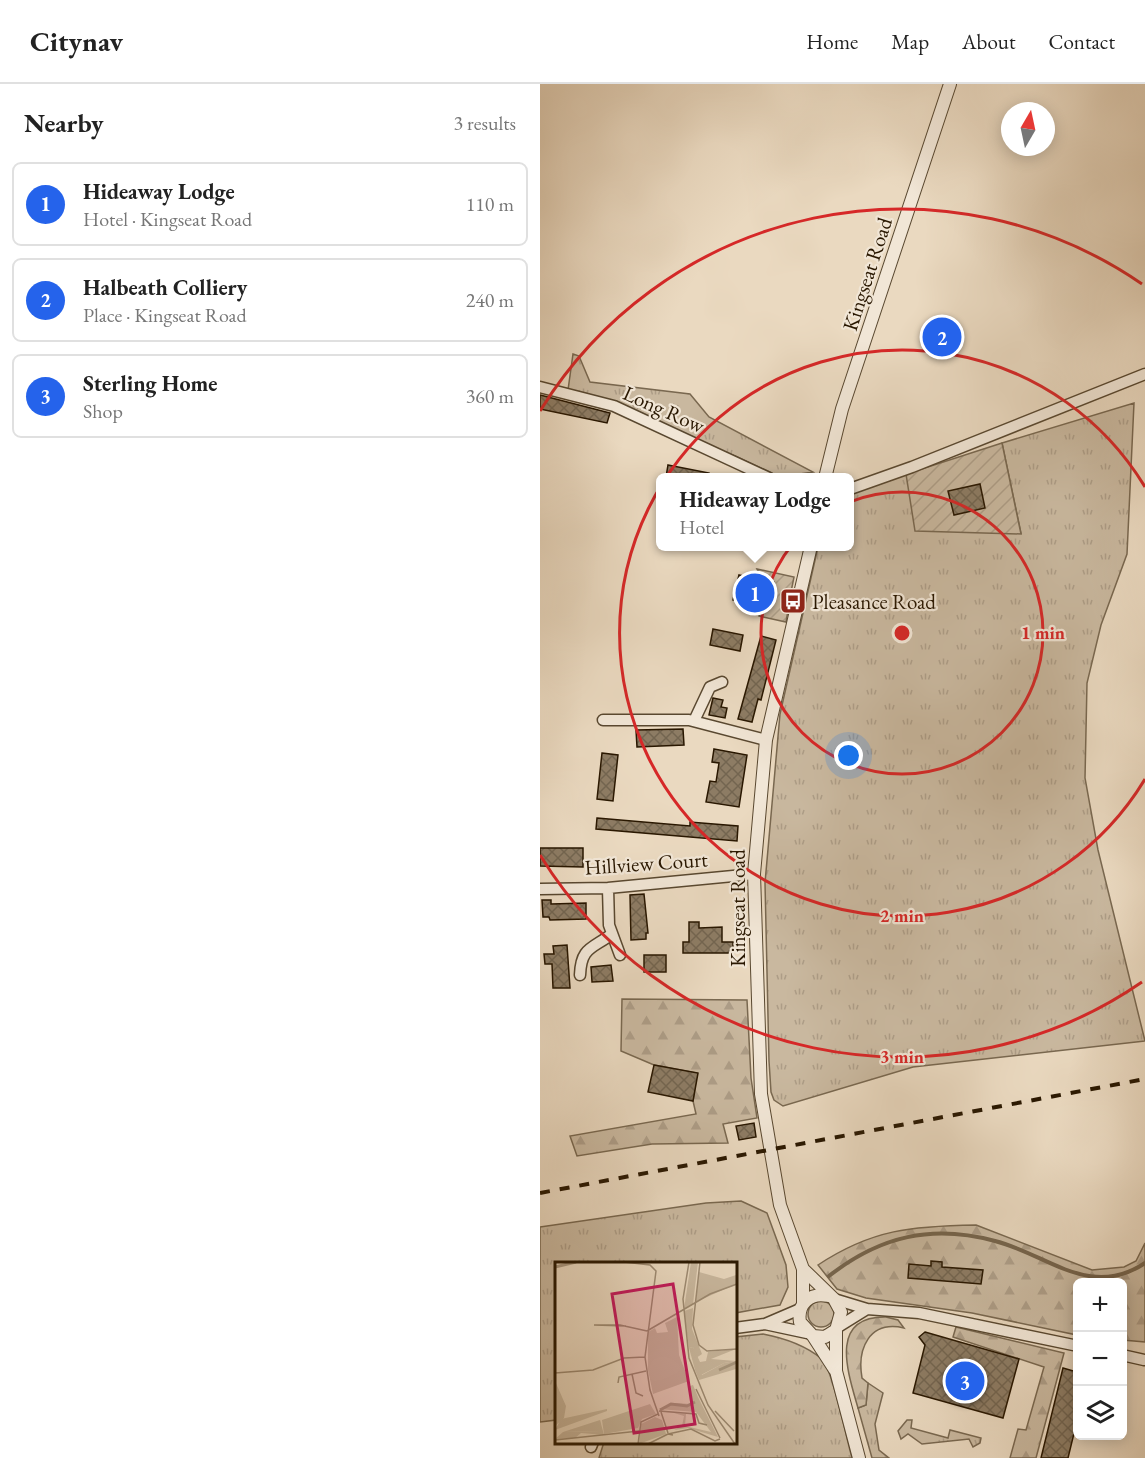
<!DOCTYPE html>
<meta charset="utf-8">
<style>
:root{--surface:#fff;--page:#f6f6f6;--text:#222;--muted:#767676;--line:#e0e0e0;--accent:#2563eb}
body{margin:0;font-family:"EB Garamond",serif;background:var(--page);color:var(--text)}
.controls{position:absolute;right:18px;bottom:18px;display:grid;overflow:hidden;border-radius:9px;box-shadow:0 3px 15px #0003}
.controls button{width:54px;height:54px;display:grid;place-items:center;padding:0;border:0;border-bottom:2px solid var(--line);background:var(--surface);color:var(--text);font:30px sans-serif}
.compass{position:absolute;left:461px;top:18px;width:54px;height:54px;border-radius:50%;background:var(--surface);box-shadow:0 3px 15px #0003;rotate:9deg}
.you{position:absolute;left:309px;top:672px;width:21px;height:21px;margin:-15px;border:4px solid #fff;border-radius:50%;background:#1a73e8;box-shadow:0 0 0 9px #1a73e833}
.badge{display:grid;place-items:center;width:39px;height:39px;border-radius:50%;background:var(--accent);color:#fff;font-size:20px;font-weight:700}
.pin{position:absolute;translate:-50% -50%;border:3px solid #fff;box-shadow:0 2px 6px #0006}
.popup{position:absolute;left:116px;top:389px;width:198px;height:78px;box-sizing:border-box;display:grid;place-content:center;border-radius:9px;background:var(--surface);filter:drop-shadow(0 2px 4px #0005);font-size:20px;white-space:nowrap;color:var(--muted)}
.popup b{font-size:22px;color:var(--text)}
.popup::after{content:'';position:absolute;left:50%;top:100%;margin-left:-12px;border:12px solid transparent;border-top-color:var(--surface)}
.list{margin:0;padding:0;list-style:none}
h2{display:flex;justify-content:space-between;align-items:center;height:78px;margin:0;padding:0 24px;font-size:26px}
h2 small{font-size:20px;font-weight:400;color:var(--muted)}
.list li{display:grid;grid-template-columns:39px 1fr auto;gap:18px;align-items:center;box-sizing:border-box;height:84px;margin:0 12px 12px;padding:0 12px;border:2px solid var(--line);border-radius:9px}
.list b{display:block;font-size:22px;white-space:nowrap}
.list p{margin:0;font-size:20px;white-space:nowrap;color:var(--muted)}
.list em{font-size:20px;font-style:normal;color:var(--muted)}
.icon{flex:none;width:33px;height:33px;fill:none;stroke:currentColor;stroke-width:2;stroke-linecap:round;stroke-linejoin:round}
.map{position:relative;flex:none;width:605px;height:1374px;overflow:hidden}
header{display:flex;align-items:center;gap:36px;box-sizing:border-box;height:84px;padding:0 30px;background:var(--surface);border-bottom:2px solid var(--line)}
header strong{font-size:28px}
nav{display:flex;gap:33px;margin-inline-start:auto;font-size:21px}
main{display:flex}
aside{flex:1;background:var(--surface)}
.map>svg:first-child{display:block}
</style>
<header>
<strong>Citynav</strong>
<nav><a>Home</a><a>Map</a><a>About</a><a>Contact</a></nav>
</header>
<main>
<aside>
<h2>Nearby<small>3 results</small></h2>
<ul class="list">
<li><span class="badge">1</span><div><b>Hideaway Lodge</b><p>Hotel · Kingseat Road</p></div><em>110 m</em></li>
<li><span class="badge">2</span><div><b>Halbeath Colliery</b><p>Place · Kingseat Road</p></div><em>240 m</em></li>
<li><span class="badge">3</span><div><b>Sterling Home</b><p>Shop</p></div><em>360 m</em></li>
</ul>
</aside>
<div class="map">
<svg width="605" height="1374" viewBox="0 0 605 1374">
<defs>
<pattern id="grass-tufts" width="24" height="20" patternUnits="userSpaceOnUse" patternTransform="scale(1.5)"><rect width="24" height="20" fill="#c9b89f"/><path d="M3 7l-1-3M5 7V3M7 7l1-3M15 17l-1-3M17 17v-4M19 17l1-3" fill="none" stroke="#ad9d87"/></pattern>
<pattern id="forest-firs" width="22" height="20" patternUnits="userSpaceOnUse" patternTransform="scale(1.5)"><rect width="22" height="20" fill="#c9b89f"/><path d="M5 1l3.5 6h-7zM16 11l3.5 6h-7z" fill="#ad9d87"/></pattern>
<pattern id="garden-furrows" width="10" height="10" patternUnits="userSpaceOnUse" patternTransform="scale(1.5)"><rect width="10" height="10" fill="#c9b89f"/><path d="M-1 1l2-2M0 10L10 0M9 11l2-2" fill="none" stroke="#ad9d87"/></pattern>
<pattern id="building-cross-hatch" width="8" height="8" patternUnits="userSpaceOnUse" patternTransform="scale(1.5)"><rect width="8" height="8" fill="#8d7c64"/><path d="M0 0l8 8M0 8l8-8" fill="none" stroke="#736550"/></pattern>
</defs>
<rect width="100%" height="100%" fill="#ead9c0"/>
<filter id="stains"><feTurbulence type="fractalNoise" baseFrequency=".00333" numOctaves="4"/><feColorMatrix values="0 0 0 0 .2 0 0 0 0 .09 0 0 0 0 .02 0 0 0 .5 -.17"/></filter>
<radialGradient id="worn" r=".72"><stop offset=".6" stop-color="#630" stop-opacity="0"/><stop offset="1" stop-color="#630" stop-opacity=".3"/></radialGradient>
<path fill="url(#grass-tufts)" stroke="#796850" stroke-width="1.5" d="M 33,270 L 39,272 L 50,298 L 150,310 L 169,333 L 273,388 L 240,393 L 195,372 L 28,306 Z
M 594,319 L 587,470 L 561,541 L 547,599 L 545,694 L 558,766 L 605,957 L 373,983 L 243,1022 L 234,1016 L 231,1008 L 229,977 L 225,799 L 240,630 L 278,463 L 310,462 L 310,410 L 366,390 L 481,449 L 462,359 Z
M 201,1117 L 227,1129 L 246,1181 L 248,1203 L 240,1221 L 195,1229 L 195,1179 L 16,1179 L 16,1336 L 0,1338 L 0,1143 L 166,1119 Z
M268 1230a13 13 0 1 1 26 0a13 13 0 1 1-26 0Z
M 223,1250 C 244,1254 265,1261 282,1275 C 292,1284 307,1357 312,1374 L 59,1374 L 64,1358 L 195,1358 L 195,1253 Z
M 328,1299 L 343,1309 L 335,1340 L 339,1366 L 349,1374 L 332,1374 L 318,1324 L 326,1321 Z
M 367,1336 L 372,1336 L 371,1344 L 408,1354 L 410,1346 L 441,1354 L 440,1359 L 433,1363 L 429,1355 L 382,1360 L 368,1350 L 361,1355 L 358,1347 Z"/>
<path fill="url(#forest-firs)" stroke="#796850" stroke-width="1.5" d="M 82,915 L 207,916 L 211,994 L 217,1034 L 183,1040 L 188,1059 L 112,1060 L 37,1072 L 30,1052 L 156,1030 L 153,1017 L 157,989 L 114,981 L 81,967 Z
M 436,1141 L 552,1186 L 584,1183 L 596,1177 L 605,1159 L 605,1258 L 583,1256 L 582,1198 L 538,1198 L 537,1251 L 432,1229 L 326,1214 L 297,1205 L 278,1181 C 332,1145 373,1142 436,1141 Z
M 346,1233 L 358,1236 L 364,1244 C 329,1236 317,1265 322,1294 L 328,1299 L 326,1321 L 318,1324 C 308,1289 288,1232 346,1233 Z
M 416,1243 L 524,1269 L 496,1374 L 470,1374 L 478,1345 L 486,1346 L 504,1283 L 413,1253 Z"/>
<path fill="url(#garden-furrows)" stroke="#796850" stroke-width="1.5" d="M 462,359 L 481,450 L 375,447 L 366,390 Z
M 217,485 L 254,493 L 248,523 L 245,525 L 248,526 L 246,538 L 219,532 L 220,527 L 223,528 L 226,512 L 231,513 L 234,499 L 223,496 Z"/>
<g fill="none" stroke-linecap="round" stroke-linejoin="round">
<path stroke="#75644c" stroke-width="4" d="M 289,1192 C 340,1152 392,1140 455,1157 C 507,1170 550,1216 605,1179"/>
</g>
<path fill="url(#building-cross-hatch)" stroke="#291700" stroke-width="1.5" d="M 0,311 L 70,329 L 67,339 L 0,325 Z
M 128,381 L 169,389 L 168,393 L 126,393 Z
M 440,400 L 445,424 L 414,431 L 408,407 Z
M 199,491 L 234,498 L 231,513 L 226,512 L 223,528 L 206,527 L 206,524 L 201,523 L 202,518 L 193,516 Z
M 173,545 L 203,551 L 200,567 L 170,561 Z
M 221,552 L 236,556 L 221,616 L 218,615 L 212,638 L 198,635 Z
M 173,614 L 183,616 L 181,623 L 187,624 L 185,634 L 169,631 Z
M 143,645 L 144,661 L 97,663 L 96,646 Z
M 174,665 L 207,671 L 199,723 L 166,718 L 170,697 L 176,698 L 179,679 L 172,678 Z
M 62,669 L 78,671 L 73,717 L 57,715 Z
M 57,734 L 150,742 L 150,738 L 198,742 L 197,757 L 56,745 Z
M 0,764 L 43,764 L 43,783 L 0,782 Z
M 104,810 L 108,849 L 106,849 L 106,855 L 91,856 L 90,811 Z
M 2,816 L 11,816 L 11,820 L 46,819 L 46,835 L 10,836 L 9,833 L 3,833 Z
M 149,838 L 159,838 L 159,844 L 182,843 L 182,858 L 193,858 L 193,869 L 143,869 L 143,858 L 149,858 Z
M 27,861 L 30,904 L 13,904 L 12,880 L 5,880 L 4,870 L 14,870 L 13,862 Z
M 104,871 L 126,871 L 126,888 L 104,888 Z
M 71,881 L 73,897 L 52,898 L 51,883 Z
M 114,981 L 158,989 L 153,1017 L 108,1008 Z
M 214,1039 L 216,1053 L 199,1056 L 196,1042 Z
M 391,1177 L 402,1178 L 402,1183 L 443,1186 L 441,1200 L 368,1194 L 369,1180 L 391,1182 Z
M 385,1248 L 479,1275 L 463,1334 L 373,1309 L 385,1261 L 379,1253 Z
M 523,1284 L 537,1288 L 537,1337 L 528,1374 L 501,1374 Z"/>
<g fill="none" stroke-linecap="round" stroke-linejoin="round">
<defs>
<path id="minor" d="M 0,303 L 74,322 L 229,394
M 310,405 L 372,383 L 605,290
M 63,636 L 149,636 L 226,656
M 154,637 L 170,603 L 182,598
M 68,804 L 69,841 L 80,871
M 0,805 L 68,804 L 214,790
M 40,891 C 41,863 52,865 72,850
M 294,1215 L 327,1225 L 379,1229 L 538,1262
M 225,1240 L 267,1249
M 298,1243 L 327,1225
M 195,1244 L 225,1240 L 260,1225
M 582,1271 L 604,1276
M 51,1363 L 53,1358"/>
<path id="tertiary" d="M 285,394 L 302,325 L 410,0
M 263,1185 L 294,1215 L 301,1228 L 296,1246 L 285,1253 L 273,1252 L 260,1238 C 257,1220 270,1208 288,1212
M 263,1219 L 263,1185 L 240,1121 L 221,1010 L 214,790 L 226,656 L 271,462
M 296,1246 L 296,1287 L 319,1374
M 273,1252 L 295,1286"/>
</defs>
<use href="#minor" stroke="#594830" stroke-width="13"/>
<use href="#tertiary" stroke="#594830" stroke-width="14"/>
<use href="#minor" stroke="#f1e6d6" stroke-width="10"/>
<use href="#tertiary" stroke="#f1e6d6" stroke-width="12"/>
<path stroke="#291700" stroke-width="4" stroke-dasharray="10 10" stroke-linecap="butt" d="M 0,1109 L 605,995"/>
</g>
<g fill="none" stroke="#d62828" stroke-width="3">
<circle cx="362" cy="549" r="141"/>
<path d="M605 695A283 283 0 1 1 605 403"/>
<path d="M602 898A424 424 0 0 1 0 771M0 327A424 424 0 0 1 602 200"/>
</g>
<defs>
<symbol id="bus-square" viewBox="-11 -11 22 22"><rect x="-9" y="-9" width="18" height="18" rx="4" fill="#8f2418" stroke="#f1e6d6"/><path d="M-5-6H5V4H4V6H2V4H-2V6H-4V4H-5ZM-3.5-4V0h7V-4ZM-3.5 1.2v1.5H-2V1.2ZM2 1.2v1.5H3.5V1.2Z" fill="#fff"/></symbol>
</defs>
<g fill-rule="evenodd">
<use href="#bus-square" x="238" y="502" width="30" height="30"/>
</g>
<g text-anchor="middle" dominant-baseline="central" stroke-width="4.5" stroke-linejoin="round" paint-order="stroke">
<g font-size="21" fill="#291700" stroke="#f1e6d6">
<text transform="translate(327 190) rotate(-72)">Kingseat Road</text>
<text transform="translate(124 325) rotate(24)">Long Row</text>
<text transform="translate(106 779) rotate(-4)">Hillview Court</text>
<text transform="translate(197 824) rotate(-90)">Kingseat Road</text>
</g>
<g font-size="21" fill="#291700" stroke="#f1e6d6" text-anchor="start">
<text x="272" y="517">Pleasance Road</text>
</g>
</g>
<g transform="translate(15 1178)">
<rect width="182" height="182" fill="#ead9c0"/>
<path d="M 122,55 L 124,93 L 134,119 L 98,132 L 93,108 L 93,70 L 100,66 L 102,71 L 113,70 L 110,61 ZM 138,85 L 145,100 L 151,99 L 153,90 L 181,87 L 156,97 L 181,99 L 169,101 L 146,113 L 140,108 L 134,86 ZM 0,119 L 11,144 L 9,156 L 0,164 ZM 95,142 L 101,152 L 87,157 L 83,166 L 49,172 L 47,158 ZM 100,155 L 107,158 L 111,172 L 84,182 L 86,162 ZM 45,158 L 46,169 L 8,170 Z" fill="#c9b89f"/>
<path d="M 136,0 L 143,0 L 138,42 L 129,47 ZM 144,10 L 169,17 L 181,13 L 181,22 L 141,40 ZM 138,46 L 137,67 L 147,92 L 141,96 L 138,85 L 134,86 L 129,49 ZM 181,99 L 181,107 L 144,118 L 140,108 L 143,104 L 147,113 L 169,101 ZM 138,123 L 143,135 L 163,175 L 133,166 L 119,168 L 127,164 L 129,154 L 119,151 L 131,152 L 130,164 L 156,170 L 141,150 L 104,147 L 120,141 L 136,142 L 135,124 ZM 52,147 L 52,149 L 0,168 L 6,157 ZM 45,158 L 49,173 L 26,171 L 20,176 L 0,177 L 8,170 L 45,169 Z" fill="#c9b89f"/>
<path fill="none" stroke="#a8977f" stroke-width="3" d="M 0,5 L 21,0M 164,108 L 182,100M 105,148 L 116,142 L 132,144 L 140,140"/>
<path fill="none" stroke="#9d8b73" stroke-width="1.5" d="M 69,0 L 95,3 L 101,9 L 90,95 L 95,128 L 104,154M 134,0 L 128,37 L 134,96 L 153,143 L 180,182M 145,0 L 138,63 L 144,83 L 152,89 L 182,87M 39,63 L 65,63 L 92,69M 39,63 L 71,64M 92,69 L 155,32 L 182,22M 0,111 L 38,108 L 69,96 L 90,95M 77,112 L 81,131 L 88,134M 63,121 L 64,115 L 91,109M 141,127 L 165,176M 104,149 L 141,152 L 144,161 L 152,163M 160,149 L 179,169M 106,150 L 113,171M 118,173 L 113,172 L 136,167 L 160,179 L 165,177M 0,178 L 84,169M 83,182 L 86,160 L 103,152M 93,182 L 113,172"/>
<path fill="#c2185b" fill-opacity="0.15" stroke="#c2185b" stroke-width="3" d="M 118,22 L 140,162 L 79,171 L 57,32 Z"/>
<rect width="182" height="182" fill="none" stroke="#291700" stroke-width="3"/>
</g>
<circle cx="362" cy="549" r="9" fill="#d62828" stroke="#f1e6d6" stroke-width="3"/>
<g font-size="18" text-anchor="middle" font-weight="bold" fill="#d62828" stroke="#f1e6d6" stroke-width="4.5" stroke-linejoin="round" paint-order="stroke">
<text x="503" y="555">1 min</text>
<text x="362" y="838">2 min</text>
<text x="362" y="979">3 min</text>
</g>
<rect width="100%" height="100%" filter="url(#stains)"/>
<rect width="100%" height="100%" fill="url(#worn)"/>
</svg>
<div class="controls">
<button>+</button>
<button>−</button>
<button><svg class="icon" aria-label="layers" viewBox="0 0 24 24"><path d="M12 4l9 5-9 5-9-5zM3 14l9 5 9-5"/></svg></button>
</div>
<svg class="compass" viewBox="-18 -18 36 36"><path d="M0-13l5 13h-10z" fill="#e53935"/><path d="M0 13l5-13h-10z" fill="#767676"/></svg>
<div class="you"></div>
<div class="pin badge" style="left:215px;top:509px">1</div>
<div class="popup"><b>Hideaway Lodge</b>Hotel</div>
<div class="pin badge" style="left:402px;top:253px">2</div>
<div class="pin badge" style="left:425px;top:1297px">3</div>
</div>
</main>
